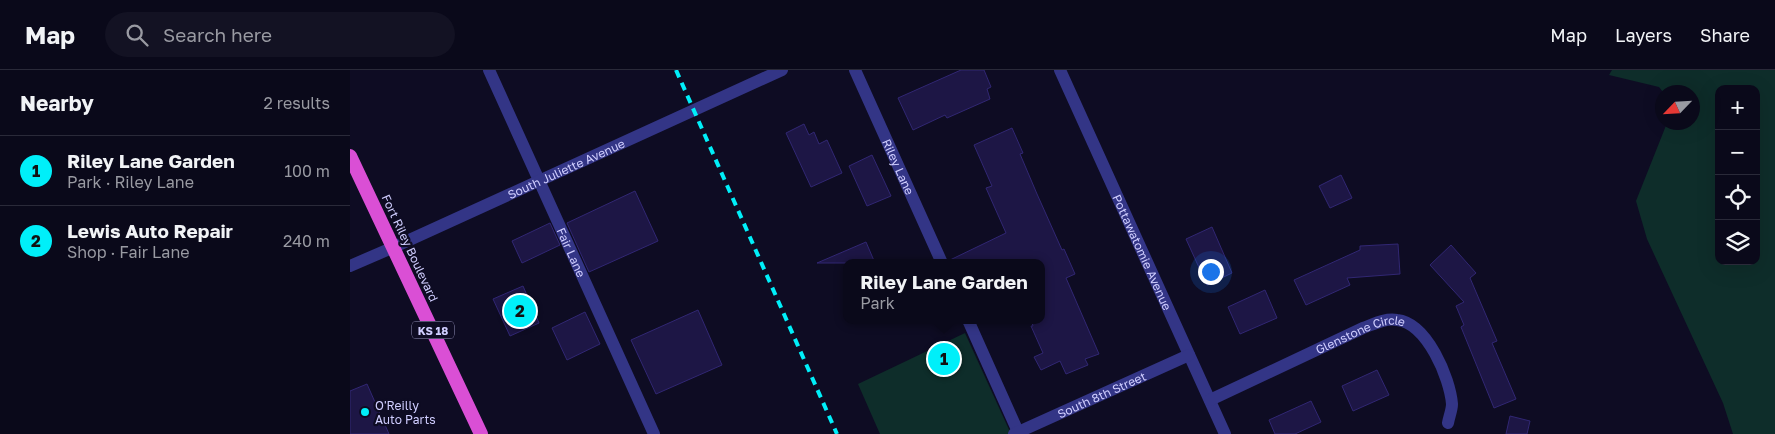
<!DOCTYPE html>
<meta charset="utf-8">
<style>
:root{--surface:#0a091a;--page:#131223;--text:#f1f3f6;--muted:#999aa2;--line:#2a2a39;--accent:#00eff9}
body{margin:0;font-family:"Golos Text",sans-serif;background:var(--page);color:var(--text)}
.controls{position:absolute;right:15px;top:15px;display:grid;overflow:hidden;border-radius:10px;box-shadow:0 5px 20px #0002}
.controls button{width:45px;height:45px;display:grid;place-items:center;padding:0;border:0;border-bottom:1px solid var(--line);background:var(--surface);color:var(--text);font:25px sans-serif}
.compass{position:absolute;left:1305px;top:15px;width:45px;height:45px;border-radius:50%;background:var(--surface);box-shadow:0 5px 20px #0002;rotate:245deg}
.you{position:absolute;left:860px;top:201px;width:18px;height:18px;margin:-12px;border:4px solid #fff;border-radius:50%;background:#1a73e8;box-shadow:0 0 0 8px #1a73e833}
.badge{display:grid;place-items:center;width:32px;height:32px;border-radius:50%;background:var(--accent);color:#111;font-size:16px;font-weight:700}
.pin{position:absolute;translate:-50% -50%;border:2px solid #fff;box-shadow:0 1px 5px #0006}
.popup{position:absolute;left:493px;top:189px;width:202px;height:65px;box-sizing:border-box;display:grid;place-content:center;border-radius:10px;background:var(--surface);filter:drop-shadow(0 1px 4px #0005);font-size:16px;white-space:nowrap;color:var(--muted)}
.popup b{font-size:19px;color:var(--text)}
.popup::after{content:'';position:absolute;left:50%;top:100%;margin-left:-10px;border:10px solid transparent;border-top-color:var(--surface)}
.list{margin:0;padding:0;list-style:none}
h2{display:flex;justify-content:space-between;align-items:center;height:65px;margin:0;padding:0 20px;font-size:21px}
h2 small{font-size:16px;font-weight:400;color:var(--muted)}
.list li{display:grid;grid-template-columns:32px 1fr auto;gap:15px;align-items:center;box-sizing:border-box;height:70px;padding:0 20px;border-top:1px solid var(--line)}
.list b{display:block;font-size:19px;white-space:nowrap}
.list p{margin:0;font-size:16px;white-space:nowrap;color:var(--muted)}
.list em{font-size:16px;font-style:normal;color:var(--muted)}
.icon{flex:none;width:28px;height:28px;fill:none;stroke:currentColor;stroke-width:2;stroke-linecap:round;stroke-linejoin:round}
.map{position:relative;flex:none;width:1425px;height:364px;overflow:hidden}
header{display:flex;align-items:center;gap:30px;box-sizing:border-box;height:70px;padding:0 25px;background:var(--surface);border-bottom:1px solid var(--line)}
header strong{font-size:24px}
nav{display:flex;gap:28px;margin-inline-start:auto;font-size:18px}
.search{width:350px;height:45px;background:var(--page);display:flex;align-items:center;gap:12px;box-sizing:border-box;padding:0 18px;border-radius:28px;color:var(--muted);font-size:19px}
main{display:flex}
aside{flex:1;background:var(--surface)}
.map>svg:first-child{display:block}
</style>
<header>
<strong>Map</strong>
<div class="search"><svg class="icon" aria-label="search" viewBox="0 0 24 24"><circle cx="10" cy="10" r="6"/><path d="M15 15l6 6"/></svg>Search here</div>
<nav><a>Map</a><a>Layers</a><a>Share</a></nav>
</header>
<main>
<aside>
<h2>Nearby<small>2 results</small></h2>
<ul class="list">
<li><span class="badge">1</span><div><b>Riley Lane Garden</b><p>Park · Riley Lane</p></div><em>100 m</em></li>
<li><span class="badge">2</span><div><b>Lewis Auto Repair</b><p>Shop · Fair Lane</p></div><em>240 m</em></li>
</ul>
</aside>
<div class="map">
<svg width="1425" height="364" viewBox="0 0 1425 364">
<rect width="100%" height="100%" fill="#0e0c23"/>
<path fill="#0e2d2a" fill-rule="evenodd" d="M 1262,0 L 1425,0 L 1425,364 L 1383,364 L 1373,333 L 1297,169 L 1286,131 L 1317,53 L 1342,52 L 1342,22 L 1313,22 L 1309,17 L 1259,5 ZM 1369,19 L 1406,19 L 1406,191 L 1369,191 Z
M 615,263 L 661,364 L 530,364 L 508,314 Z"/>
<path fill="#1d1645" stroke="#312773" d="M 611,0 L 634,0 L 641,17 L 637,19 L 640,29 L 597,48 L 595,45 L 563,60 L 548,28 Z
M 454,54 L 459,65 L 464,62 L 469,74 L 477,70 L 492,103 L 461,117 L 436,63 Z
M 662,58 L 673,83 L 670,84 L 687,124 L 712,180 L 714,179 L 725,204 L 716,208 L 749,284 L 735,289 L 738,295 L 716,304 L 710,291 L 691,300 L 684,287 L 693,283 L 681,256 L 683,256 L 681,250 L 692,250 L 692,193 L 600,193 L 600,190 L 656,163 L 636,118 L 642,116 L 624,75 Z
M 522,85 L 541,126 L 517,136 L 499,96 Z
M 991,105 L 1002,128 L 980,138 L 969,116 Z
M 285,121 L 308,171 L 239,202 L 217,153 Z
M 200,153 L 210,175 L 172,193 L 162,171 Z
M 862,157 L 882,203 L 857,215 L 836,169 Z
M 516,172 L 525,193 L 467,193 Z
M 1048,174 L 1050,204 L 997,208 L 1000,215 L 956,235 L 944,210 L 1010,180 L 1010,176 Z
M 1101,175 L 1126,203 L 1120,208 L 1147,271 L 1142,273 L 1166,329 L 1144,338 L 1111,257 L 1114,255 L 1106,236 L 1114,232 L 1080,195 Z
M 173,216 L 189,253 L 160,266 L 143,229 Z
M 915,220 L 927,248 L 890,264 L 878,237 Z
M 348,240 L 372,295 L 306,324 L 281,270 Z
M 235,242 L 250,274 L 217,290 L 202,258 Z
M 1027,300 L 1039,325 L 1003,341 L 992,316 Z
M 17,314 L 39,364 L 0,364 L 0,321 Z
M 961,331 L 971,352 L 945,364 L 925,364 L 919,350 Z
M 1160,346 L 1180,351 L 1177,364 L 1156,364 Z"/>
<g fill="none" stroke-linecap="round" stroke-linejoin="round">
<g stroke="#333586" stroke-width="12">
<path id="s1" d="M 139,0 L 304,364"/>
<path id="s2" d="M 505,0 L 592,193"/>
<path id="s3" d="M 710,0 L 875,364"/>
<path id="s4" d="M 44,177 L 432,0"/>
<path d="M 618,250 L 669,364"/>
<path id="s5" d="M 860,330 L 1013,258 C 1024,254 1035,248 1047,250 C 1077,253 1100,308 1102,334 C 1102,340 1099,347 1098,353"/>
<path id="s6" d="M 664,364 L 839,285"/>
</g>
<path stroke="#333586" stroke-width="12" d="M 0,196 L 44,177"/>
<path stroke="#da4fd5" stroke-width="14" d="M 0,86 L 131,364"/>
<path stroke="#00eff9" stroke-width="4" stroke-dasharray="8 6" stroke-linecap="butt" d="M 326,0 L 487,364"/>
</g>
<circle fill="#00eff9" stroke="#0e0c23" stroke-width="2" cx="15" cy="342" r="5"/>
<g text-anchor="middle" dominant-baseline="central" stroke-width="4.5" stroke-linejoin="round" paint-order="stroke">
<rect fill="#0e0c23" stroke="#9694bd" stroke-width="1" x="62" y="251.5" width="42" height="17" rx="4"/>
<g font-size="11" font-weight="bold" fill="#d0ceff">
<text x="83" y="260">KS 18</text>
</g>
<g font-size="12" fill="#d0ceff" stroke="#0e0c23">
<text stroke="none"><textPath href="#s2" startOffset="106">Riley Lane</textPath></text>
<text stroke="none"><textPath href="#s4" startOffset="189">South Juliette Avenue</textPath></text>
<text transform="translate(60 178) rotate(65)">Fort Riley Boulevard</text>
<text stroke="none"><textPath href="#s1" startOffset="200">Fair Lane</textPath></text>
<text stroke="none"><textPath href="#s3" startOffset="200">Pottawatomie Avenue</textPath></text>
<text stroke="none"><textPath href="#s5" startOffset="165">Glenstone Circle</textPath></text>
<text stroke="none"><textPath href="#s6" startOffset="96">South 8th Street</textPath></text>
</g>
<g font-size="12" fill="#d0ceff" stroke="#0e0c23" text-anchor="start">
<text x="25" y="335">O'Reilly<tspan x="25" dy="14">Auto Parts</tspan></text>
</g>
</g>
</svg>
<div class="controls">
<button>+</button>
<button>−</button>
<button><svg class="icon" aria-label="locate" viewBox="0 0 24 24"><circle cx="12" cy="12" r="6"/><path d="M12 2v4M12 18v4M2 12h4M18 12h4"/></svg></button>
<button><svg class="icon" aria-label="layers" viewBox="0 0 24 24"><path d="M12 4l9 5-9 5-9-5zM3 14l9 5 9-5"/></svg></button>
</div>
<svg class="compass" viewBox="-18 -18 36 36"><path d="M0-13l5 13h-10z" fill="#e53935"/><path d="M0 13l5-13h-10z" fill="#999aa2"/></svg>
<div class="you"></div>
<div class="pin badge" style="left:594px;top:289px">1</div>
<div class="popup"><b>Riley Lane Garden</b>Park</div>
<div class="pin badge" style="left:170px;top:241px">2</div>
</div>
</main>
